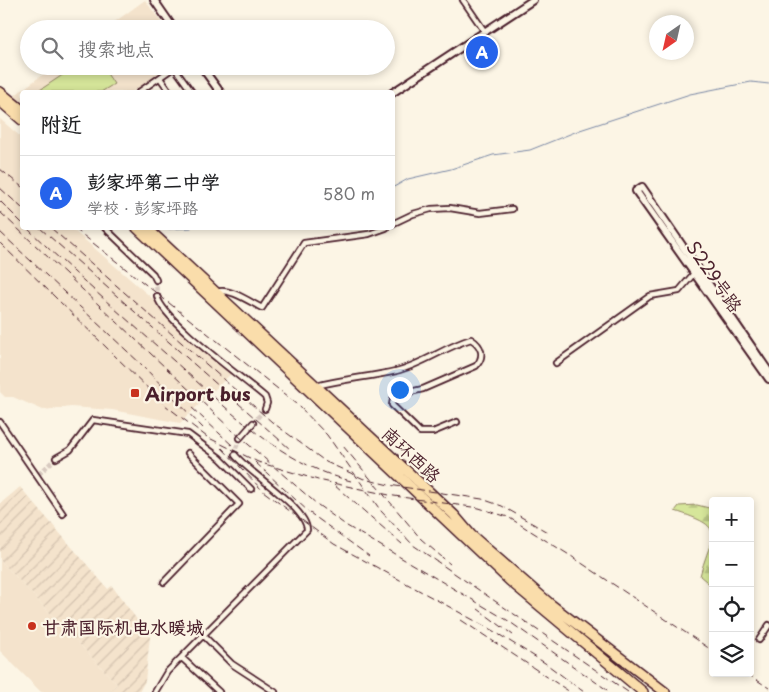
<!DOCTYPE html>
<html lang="zh">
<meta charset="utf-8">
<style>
:root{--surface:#fff;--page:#f6f6f6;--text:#202124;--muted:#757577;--line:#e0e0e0;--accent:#2563eb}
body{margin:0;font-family:"Playpen Sans","LXGW WenKai TC",sans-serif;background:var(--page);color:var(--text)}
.controls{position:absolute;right:15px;bottom:15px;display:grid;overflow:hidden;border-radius:5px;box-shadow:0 2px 8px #0003}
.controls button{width:45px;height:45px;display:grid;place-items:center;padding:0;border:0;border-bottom:1px solid var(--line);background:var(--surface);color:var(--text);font:25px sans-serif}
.compass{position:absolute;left:649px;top:15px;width:45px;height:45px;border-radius:50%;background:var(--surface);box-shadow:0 2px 8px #0003;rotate:214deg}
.you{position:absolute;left:399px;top:389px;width:18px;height:18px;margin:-12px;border:4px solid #fff;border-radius:50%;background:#1a73e8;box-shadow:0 0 0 8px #1a73e833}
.badge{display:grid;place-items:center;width:32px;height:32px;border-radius:50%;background:var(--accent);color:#fff;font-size:16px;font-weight:700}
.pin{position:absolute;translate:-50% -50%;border:2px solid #fff;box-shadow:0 1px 5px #0006}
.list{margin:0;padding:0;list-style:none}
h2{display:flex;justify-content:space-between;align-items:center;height:65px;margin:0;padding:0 20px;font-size:21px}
h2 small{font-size:16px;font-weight:400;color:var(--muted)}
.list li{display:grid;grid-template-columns:32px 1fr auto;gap:15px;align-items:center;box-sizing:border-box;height:75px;padding:0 20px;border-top:1px solid var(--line)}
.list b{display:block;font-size:19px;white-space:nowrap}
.list p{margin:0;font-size:16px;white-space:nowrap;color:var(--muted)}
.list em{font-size:16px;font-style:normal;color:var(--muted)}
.icon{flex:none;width:28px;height:28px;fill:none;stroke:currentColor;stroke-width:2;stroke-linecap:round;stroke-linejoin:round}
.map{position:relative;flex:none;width:769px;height:692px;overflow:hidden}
.search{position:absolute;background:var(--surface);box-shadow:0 2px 8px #0003;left:20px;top:20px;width:375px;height:55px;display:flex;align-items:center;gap:12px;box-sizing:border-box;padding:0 18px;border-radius:28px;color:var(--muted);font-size:19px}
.panel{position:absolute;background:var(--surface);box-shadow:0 2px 8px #0003;left:20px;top:90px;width:375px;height:140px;border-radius:5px}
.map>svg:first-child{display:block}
</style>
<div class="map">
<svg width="769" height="692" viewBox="0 0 769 692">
<defs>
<pattern id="industrial-furrows" width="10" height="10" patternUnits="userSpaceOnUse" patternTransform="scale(1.25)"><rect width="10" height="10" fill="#f4e3cc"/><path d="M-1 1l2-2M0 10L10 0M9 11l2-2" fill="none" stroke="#d3c2af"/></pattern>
<pattern id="forest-firs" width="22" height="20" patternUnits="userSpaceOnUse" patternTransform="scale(1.25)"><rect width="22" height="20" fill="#d6e69a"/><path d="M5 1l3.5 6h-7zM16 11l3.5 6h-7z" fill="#b9c585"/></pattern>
</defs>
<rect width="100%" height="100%" fill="#fcf5e5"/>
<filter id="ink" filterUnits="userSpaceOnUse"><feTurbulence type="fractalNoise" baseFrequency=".02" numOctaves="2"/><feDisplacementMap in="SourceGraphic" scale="10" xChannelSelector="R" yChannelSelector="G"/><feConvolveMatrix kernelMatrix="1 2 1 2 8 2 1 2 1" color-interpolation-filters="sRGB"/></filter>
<g filter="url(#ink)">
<path fill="#f4e3cc" d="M 145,0 L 166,29 L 105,29 Z
M 54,66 L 171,66 L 132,92 L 22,92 L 22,104 L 14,96 Z
M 0,119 L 22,138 L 22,228 L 71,228 L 235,370 L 180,423 L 112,410 L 71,407 L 43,410 L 13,397 L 5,397 L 0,392 Z
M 0,560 L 117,684 L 109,692 L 41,692 L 0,651 Z"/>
<path fill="url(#industrial-furrows)" d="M 20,487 L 108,589 L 112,586 L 150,637 L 145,681 L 139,692 L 109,692 L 117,684 L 0,560 L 0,504 Z"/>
<path fill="#d6e69a" stroke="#908262" d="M 76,66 L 102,66 L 114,84 L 101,92 L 37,92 Z"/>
<path fill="url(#forest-firs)" stroke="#908262" d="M 697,505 L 713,509 L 713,587 L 700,576 C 712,531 728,528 675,511 L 679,506 Z"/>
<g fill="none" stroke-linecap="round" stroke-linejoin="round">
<path stroke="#7987a5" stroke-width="1" d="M 392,188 L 408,179 L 451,169 L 493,155 L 530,150 L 580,130 L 690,94 L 751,82 L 769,84
M 169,229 L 191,228"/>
<path stroke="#d8cac0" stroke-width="4.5" stroke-dasharray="4.5 2" stroke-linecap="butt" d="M 156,280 L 157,296
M 253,423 L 265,409
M 235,455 L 236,448 L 240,438
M 39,474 L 56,458"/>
<defs>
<path id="street" d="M 463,0 L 485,32
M 174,67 L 192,92
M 160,78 L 170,92
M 139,92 L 176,66
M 392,224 L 413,214 L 431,209 L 450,208 L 480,213 L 512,209
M 105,228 L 153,274 L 156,280
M 217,292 C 229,287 250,302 262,308 L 304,243 L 369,234 L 386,228
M 157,296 C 163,321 242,377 265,397 L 267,403 L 265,409
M 556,363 L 650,296 L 679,291 L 696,271
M 316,386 C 343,379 370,377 396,371 C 423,364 445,347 471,339 C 482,346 485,356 476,366 L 423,389 L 397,395 L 393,399 L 392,405 L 420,432 L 433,432 L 457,422
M 0,422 L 63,514
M 240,438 L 253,423
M 56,458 L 70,450 L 93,420 L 188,434 L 220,458 L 251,489
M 164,582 L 239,504 L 188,453
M 203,635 L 232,664 L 275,692
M 759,640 L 769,625
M 182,658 L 219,692
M 155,692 L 167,672 L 307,530 C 307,508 250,474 235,455"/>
<path id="secondary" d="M 154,0 L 174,29
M 201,66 L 220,92
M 392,93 L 533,0
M 769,372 L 642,187 L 636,191 L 769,379"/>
<path id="highway" d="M 0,92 L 22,110
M 0,101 L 22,120
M 137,228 L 510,581 L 643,692
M 147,228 L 454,515 L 471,535 L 549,603 L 665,692"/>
</defs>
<use href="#street" stroke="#4a1f2b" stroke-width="8"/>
<use href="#secondary" stroke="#4a1f2b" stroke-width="10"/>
<use href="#highway" stroke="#4a1f2b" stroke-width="12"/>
<use href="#street" stroke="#fcf5e5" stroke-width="4.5"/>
<use href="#secondary" stroke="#fcf5e5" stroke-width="6"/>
<use href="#highway" stroke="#faddab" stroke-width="9"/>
<path stroke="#4a1f2b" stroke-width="1" stroke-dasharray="8 4" stroke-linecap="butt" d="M 0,169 L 22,187
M 0,188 L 22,208
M 0,201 L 22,223
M 0,212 L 233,431 L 318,505 L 347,526 L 507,620 L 610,692
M 27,228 C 75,274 124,317 174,361 C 228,409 279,463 351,481
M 40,228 L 290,449
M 51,228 L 272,422 L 326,462 L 364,479 L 389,485 L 482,499 L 502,506 L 549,533
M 74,228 L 297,404 L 327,435 L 381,511 L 413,545 L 628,692
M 0,232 L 142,365 L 203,428
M 0,243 L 165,405 L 207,437 L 258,462 L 318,480 L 394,496 L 479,508 L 508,517 L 571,556 L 713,651
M 191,407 L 233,446
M 343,446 L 421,539 L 450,564
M 222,448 L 263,491 L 334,544 L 490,629 L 545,663 L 584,692
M 255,462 L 310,513 L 369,556
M 334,485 L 402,544
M 478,609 L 513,635
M 461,620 L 570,692
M 746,673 L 769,688"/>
</g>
</g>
<g fill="#c8321e" stroke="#fcf5e5" stroke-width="2">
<rect x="130" y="388" width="10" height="10" rx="2.5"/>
<circle cx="32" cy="626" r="5"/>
</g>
<g text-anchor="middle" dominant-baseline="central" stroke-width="4.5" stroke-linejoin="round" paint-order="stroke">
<g font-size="18" fill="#4a1f2b" stroke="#fcf5e5">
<text transform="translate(715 276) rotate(55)">S229号路</text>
<text transform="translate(412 454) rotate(43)">南环西路</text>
</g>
<g font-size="18" font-weight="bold" fill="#4a1f2b" stroke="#fcf5e5" text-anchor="start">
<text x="145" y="393">Airport bus</text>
<text x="42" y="626">甘肃国际机电水暖城</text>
</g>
</g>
</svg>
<div class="controls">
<button>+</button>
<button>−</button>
<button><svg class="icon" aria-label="locate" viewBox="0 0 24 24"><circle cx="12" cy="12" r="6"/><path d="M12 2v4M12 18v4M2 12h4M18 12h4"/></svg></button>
<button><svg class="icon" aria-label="layers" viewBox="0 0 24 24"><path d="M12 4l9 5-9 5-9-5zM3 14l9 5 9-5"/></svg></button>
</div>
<svg class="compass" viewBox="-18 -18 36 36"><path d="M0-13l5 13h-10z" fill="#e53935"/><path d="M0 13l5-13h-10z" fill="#757577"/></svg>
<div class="you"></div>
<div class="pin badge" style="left:482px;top:52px">A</div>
<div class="search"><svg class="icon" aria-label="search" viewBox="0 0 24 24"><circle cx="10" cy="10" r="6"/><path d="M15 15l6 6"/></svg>搜索地点</div>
<section class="panel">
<h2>附近<small></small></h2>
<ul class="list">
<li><span class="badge">A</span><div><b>彭家坪第二中学</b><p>学校 · 彭家坪路</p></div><em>580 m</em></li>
</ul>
</section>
</div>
